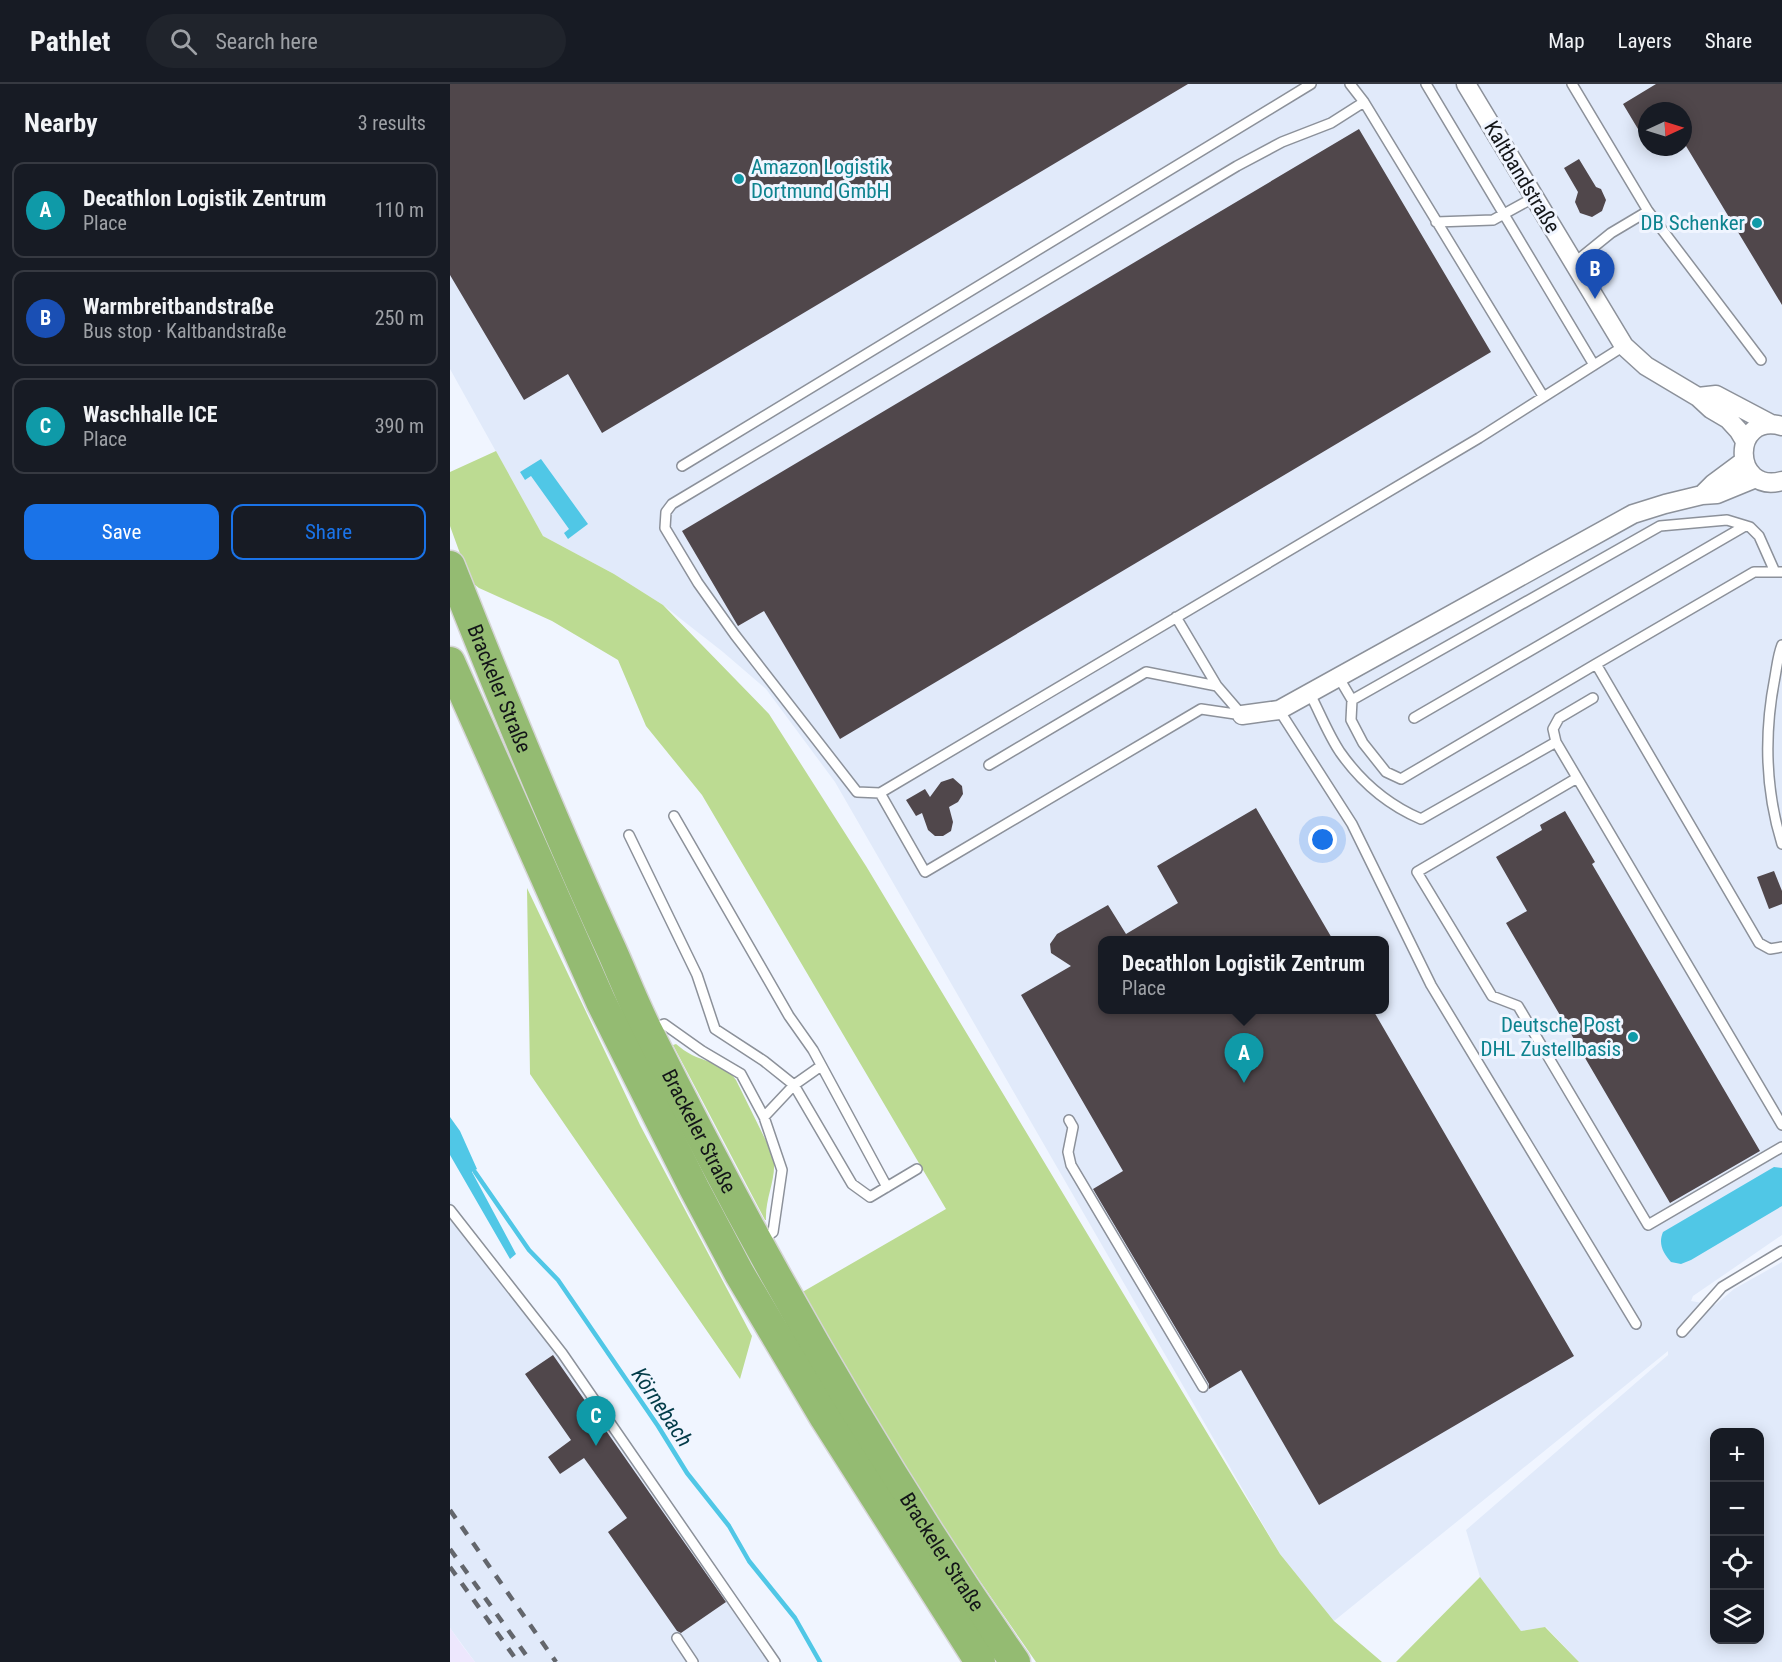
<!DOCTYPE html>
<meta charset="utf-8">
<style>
:root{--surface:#171b24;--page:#20242c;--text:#f1f3f6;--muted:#9ea1a6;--line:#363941;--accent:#1a73e8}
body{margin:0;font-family:"Roboto Condensed",sans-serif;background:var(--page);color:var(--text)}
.controls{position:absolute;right:18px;bottom:18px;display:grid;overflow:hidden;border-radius:12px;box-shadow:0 3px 15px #0003}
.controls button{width:54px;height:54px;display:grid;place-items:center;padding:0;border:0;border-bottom:2px solid var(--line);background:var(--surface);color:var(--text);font:30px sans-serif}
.compass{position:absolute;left:1188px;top:18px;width:54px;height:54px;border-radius:50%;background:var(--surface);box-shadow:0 3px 15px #0003;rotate:86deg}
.you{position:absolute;left:873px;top:756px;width:21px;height:21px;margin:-15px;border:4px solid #fff;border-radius:50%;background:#1a73e8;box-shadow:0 0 0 9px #1a73e833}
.badge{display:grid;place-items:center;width:39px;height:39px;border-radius:50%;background:var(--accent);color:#fff;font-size:20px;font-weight:700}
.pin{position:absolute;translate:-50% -50px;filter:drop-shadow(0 2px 3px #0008)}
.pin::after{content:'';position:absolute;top:32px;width:21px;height:18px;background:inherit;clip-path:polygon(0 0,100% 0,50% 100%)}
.popup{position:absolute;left:648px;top:852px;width:291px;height:78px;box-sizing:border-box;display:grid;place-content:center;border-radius:12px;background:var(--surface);filter:drop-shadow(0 2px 4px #0005);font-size:20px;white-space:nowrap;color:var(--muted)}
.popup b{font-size:22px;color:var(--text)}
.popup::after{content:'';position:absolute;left:50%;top:100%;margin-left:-12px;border:12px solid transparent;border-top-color:var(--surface)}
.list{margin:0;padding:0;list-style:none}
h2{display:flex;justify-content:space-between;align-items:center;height:78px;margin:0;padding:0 24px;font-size:26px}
h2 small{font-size:20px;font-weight:400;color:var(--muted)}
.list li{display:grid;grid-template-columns:39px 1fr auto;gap:18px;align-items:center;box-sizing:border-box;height:96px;margin:0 12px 12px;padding:0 12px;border:2px solid var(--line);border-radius:12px}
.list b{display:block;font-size:22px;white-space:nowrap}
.list p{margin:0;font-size:20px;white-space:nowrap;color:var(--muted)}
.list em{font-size:20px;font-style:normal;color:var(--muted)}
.actions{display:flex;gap:12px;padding:18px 24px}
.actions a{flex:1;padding:14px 0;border:2px solid var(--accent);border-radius:12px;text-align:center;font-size:21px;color:var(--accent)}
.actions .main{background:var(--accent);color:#fff}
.icon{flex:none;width:33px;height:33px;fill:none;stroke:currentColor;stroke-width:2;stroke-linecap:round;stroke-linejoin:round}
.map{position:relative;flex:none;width:1332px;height:1578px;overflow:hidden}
header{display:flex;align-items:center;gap:36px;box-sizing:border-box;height:84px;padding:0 30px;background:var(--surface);border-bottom:2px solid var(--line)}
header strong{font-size:28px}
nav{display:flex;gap:33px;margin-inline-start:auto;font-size:21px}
.search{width:420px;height:54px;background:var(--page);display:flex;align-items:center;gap:15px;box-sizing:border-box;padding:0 21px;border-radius:33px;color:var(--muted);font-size:22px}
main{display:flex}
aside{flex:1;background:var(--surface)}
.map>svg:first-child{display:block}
</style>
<header>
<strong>Pathlet</strong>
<div class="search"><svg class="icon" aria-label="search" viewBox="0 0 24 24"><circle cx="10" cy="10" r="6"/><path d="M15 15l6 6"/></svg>Search here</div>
<nav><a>Map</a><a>Layers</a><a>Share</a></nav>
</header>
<main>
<aside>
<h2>Nearby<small>3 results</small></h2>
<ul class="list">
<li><span class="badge" style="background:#0f9aa8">A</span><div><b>Decathlon Logistik Zentrum</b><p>Place</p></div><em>110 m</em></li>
<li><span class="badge" style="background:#1a4fb4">B</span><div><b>Warmbreitbandstraße</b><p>Bus stop · Kaltbandstraße</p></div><em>250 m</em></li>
<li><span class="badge" style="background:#0f9aa8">C</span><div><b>Waschhalle ICE</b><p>Place</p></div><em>390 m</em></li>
</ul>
<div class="actions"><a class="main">Save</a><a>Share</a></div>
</aside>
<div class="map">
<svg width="1332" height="1578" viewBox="0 0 1332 1578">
<rect width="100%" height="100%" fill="#f0f5ff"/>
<path fill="#e1eafa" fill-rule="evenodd" d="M 0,0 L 1332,0 L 1332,1151 L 1243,1212 L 1241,1217 L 1265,1221 L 1284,1205 L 1332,1178 L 1332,1578 L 1129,1578 L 1096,1543 L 1071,1547 L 1030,1493 L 1016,1446 L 1218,1271 L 1218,1267 L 884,1537 L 830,1470 L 385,698 L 316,605 L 273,568 L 213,521 L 164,490 L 93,452 L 0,285 ZM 1197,27 L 1233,27 L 1233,63 L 1197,63 ZM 653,856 L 935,856 L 935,926 L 653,926 ZM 1264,1348 L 1310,1348 L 1310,1556 L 1264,1556 Z
M 0,1117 L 108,1256 L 332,1578 L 25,1578 L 0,1544 Z"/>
<path fill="#ede7fd" d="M 0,1544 L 14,1564 L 25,1578 L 0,1578 Z"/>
<path fill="#bcdb92" d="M 46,367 L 93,452 L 164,490 L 213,521 L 319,630 L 416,782 L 830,1470 L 884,1537 L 932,1578 L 586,1578 L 500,1454 L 349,1210 L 496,1125 L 252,711 L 196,642 L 168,576 L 102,537 L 29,504 L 20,497 L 0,442 L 0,388 Z
M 77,804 L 190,1041 L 302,1252 L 290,1295 L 80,990 Z
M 226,960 C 231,964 236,968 242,971 C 259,979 274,979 286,996 L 323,1071 C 328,1093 315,1112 316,1136 L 315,1136 L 223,961 Z
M 1030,1493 L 1071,1547 L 1095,1543 L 1129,1578 L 946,1578 Z"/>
<path fill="#50c7e6" d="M 91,375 L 138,440 L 118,455 L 114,449 L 119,445 L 81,392 L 75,396 L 70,388 Z
M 0,1033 L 10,1047 L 27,1085 L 22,1088 L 66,1170 L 60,1175 L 0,1071 Z
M 1324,1083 L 1332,1084 L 1332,1122 L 1241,1176 L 1231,1180 L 1221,1178 C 1213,1169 1208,1160 1213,1148 Z"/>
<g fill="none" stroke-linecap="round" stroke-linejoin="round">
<path stroke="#50c7e6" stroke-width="4.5" d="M 25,1088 L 79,1166 L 108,1196 L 208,1342 L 237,1389 L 279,1442 L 299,1477 L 345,1534 L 370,1578"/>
</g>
<path fill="#50474b" d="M 0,0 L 738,0 L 152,349 L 118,290 L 74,316 L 0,191 Z
M 1206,0 L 1332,0 L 1332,221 L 1233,57 L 1233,27 L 1197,27 L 1197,60 L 1173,20 Z
M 909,45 L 1041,268 L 390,655 L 314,527 L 288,542 L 232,447 Z
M 1129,75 L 1146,103 L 1151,105 L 1156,116 L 1152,127 L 1142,133 L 1130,129 L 1125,118 L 1128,108 L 1114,84 Z
M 503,694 L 512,702 L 513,710 L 508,718 L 499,723 L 503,738 L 501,747 L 493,752 L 485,752 L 478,746 L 472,729 L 466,732 L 456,716 L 475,705 L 480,713 L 491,698 Z
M 806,724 L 883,856 L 653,856 L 653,926 L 923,926 L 1124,1272 L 869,1421 L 791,1286 L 759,1305 L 759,1300 L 643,1105 L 673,1087 L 571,911 L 621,882 L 601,869 L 600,860 L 607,850 L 658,821 L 676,850 L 728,819 L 707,782 Z
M 1115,727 L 1145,778 L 1142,780 L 1310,1067 L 1220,1119 L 1056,839 L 1077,827 L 1046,773 L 1092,746 L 1090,741 Z
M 1324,787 L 1332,807 L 1332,820 L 1319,825 L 1307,793 Z
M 103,1271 L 276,1518 L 231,1549 L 227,1547 L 158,1448 L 177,1434 L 134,1374 L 110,1390 L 98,1373 L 121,1356 L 75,1290 Z"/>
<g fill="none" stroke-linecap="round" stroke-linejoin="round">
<defs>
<path id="service" d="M 900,0 L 914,18 L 1093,312
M 976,0 L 1144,281
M 1122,0 L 1198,127 L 1311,276
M 986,138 L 1043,136 L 1085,113
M 1124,179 L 1161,149 L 1198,127
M 232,382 L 861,0
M 1332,488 L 1304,488 L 1146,580 L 1309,859 L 1320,865 L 1332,863
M 726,533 L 767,602
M 1332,561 C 1328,571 1327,582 1325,593 C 1314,649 1315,705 1332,760
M 1146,580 L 951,695 L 936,688 L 913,659 L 901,636 L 902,616 L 1210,442 L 1277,436 L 1300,443 L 1309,452 L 1325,488
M 889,594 L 902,616
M 860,610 C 870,629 878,650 890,668 C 911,698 938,721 971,735 L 1106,658
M 1143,614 L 1109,634 L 1103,645 L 1106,658 L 1332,1041
M 829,626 L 902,740 L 981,901 L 1186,1240
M 792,631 L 751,625 L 475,788 L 430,709 L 407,708 L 285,551 L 248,499 L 215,444 L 216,428 L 222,420 L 787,82 L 832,58 L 881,39 L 914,18
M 964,634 L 1295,442
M 539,681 L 696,588 L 767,602 L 792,631
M 1127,694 L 967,788 L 1042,912 L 1068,922 L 1198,1141 L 1332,1063
M 430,709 L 1029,354 L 1174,262
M 224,732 L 339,932 L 363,966 L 437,1103
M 179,751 L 247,891 L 265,945 L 314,977 L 344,1001 L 371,982
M 201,946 L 214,940 L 252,967 L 291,990 L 314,1033 L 332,1086 L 323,1148 L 310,1157
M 314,1033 L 344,1001 L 402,1100 L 420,1113 L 467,1085
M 619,1036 L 623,1043 L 618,1068 L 621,1081 L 753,1303
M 0,1126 L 112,1269 L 325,1578
M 1232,1248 L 1272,1203 L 1332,1167
M 227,1554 L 243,1578"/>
<path id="minor" d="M 1016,0 L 1174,262 L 1196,282 L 1248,313 L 1261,325 L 1278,335 L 1289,347 L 1295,357
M 1248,313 L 1266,311 L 1321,340
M 1332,342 C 1280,328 1282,411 1332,397
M 1252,411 L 1263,400 L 1294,377
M 792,631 L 829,626 L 1183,430 L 1215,420 L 1252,411 L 1267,410 L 1306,394"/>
<g id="trunk">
<path id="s1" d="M 0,482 C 51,611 103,739 161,865 C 174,894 185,923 199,950 C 307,1167 427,1379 565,1578"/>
<path d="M 0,578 L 151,918 L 244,1104 L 289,1189 L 375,1334 L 530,1578"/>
</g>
</defs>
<use href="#service" stroke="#8c919a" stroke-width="12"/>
<use href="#minor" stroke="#8c919a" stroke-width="21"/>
<use href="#trunk" stroke="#d5d5d5" stroke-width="33"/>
<use href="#service" stroke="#fff" stroke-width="9"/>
<use href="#minor" stroke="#fff" stroke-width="18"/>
<use href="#trunk" stroke="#94bb72" stroke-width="30"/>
<path stroke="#63666c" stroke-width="4.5" stroke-dasharray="10 10" stroke-linecap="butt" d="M 0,1426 L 106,1578
M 0,1465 L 81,1578
M 0,1483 L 68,1578"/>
</g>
<g fill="#0f9aa8" stroke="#f0f5ff" stroke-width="2">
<circle cx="289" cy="95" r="6"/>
<circle cx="1307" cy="139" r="6"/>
<circle cx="1183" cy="953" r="6"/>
</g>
<g text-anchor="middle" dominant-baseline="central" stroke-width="6" stroke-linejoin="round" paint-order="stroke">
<g font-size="21" fill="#0d838f" stroke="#f0f5ff" text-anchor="end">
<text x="301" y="83" text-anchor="start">Amazon Logistik<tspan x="301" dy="24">Dortmund GmbH</tspan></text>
<text x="1295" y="139">DB Schenker</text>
<text x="1171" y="941">Deutsche Post<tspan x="1171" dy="24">DHL Zustellbasis</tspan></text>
</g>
<g font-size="21" fill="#131518" stroke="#f0f5ff">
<text transform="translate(1072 93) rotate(59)">Kaltbandstraße</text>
<text stroke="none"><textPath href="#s1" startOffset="132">Brackeler Straße</textPath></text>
<text stroke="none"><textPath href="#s1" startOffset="618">Brackeler Straße</textPath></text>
<text stroke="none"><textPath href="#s1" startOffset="1104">Brackeler Straße</textPath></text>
</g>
<g font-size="22" font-style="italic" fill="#023b48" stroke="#f0f5ff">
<text transform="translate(212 1323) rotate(56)">Körnebach</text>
</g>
</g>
</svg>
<div class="controls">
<button>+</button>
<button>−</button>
<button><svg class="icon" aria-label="locate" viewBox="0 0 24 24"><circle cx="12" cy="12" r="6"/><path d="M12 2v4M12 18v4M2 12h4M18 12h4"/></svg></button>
<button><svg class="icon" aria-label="layers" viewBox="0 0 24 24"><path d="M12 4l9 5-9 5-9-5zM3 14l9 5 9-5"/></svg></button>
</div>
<svg class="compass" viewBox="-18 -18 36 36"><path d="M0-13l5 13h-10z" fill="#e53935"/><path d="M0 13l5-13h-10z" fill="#9ea1a6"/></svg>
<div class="you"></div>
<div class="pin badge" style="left:794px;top:999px;background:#0f9aa8">A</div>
<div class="popup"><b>Decathlon Logistik Zentrum</b>Place</div>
<div class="pin badge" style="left:1145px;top:215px;background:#1a4fb4">B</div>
<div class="pin badge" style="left:146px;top:1362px;background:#0f9aa8">C</div>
</div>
</main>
